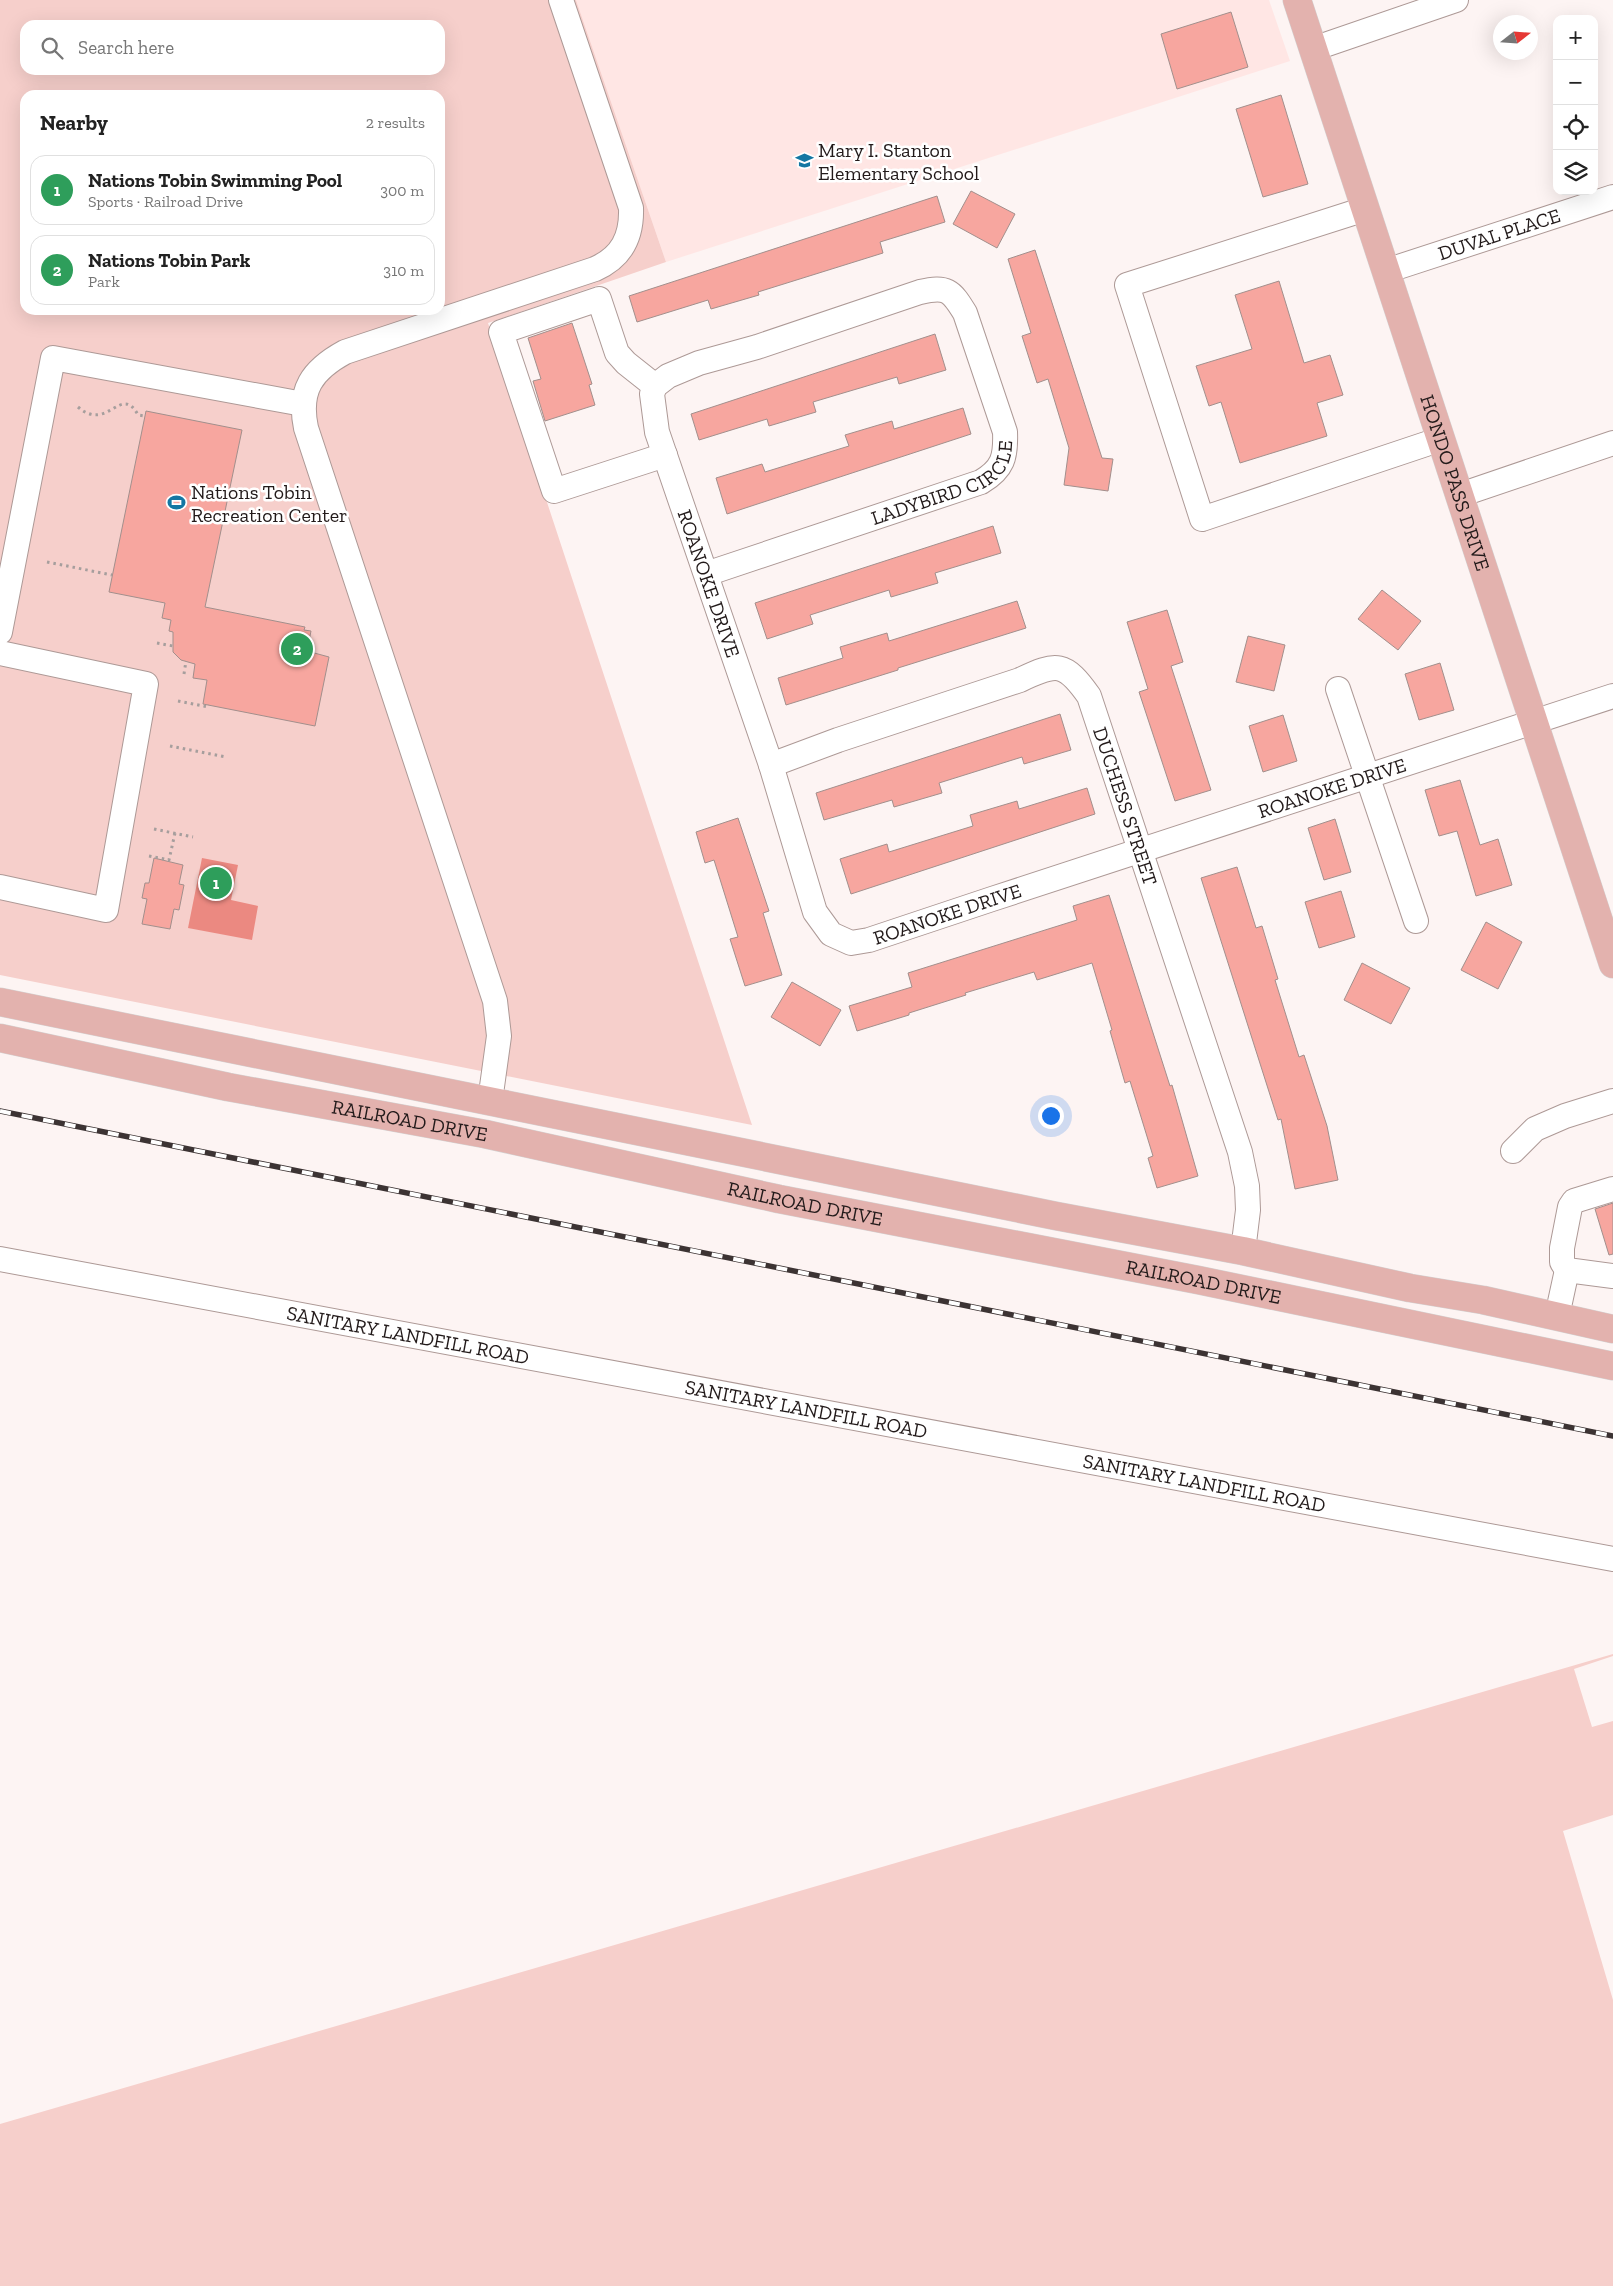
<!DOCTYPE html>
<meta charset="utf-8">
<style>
:root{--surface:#fff;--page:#f6f6f6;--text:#222;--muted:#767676;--line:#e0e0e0;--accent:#b45309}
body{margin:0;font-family:"Zilla Slab",serif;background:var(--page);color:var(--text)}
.controls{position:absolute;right:15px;top:15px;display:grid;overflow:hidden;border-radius:10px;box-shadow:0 5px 20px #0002}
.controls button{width:45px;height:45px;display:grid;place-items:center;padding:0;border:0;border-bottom:1px solid var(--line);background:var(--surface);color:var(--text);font:25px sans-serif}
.compass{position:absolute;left:1493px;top:15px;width:45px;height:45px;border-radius:50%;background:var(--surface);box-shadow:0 5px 20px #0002;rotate:73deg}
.you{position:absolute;left:1050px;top:1115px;width:18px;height:18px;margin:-12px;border:4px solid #fff;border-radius:50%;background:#1a73e8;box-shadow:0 0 0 8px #1a73e833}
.badge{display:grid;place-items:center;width:32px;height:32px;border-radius:50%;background:var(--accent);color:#fff;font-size:16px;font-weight:700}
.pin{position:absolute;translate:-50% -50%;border:2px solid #fff;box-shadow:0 1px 5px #0006}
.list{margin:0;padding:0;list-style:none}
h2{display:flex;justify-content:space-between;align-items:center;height:65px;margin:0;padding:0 20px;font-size:21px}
h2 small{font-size:16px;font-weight:400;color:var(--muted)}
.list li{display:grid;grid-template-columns:32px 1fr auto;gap:15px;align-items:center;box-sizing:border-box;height:70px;margin:0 10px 10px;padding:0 10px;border:1px solid var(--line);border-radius:15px}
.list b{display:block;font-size:19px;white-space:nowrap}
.list p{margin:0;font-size:16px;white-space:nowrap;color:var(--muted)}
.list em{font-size:16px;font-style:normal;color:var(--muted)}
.icon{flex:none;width:28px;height:28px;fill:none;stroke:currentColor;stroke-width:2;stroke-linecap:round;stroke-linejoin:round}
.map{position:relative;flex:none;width:1613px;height:2286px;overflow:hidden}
.search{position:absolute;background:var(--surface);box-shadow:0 5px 20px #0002;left:20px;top:20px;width:425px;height:55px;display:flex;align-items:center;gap:12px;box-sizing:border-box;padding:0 18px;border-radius:15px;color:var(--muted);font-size:19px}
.panel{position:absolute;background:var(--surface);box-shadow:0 5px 20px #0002;left:20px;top:90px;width:425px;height:225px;border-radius:15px}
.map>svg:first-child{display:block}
</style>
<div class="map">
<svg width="1613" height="2286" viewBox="0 0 1613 2286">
<rect width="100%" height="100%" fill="#fdf4f3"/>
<path fill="#ffe6e4" d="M 576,0 L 1269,0 L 1290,61 L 666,262 Z"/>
<path fill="#f6cfcb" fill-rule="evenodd" d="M 0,0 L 576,0 L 666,262 L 488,323 L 752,1125 L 0,975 ZM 25,25 L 440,25 L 440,70 L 25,70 ZM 25,95 L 440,95 L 440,310 L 25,310 Z
M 1613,1654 L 1613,1656 L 1574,1669 L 1592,1727 L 1613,1721 L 1613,1815 L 1563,1831 L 1613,2000 L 1613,2286 L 0,2286 L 0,2124 Z"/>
<path fill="#eb8981" d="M 202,858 L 238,865 L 231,900 L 258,906 L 252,940 L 188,928 Z"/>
<path fill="#f7a69f" stroke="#a28f8c" d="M 1231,12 L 1248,67 L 1177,89 L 1161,34 Z
M 1281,95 L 1308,184 L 1263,197 L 1236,109 Z
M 971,191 L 1015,214 L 997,248 L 953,224 Z
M 937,196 L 945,222 L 880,242 L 883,253 L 758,292 L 759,295 L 711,309 L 708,300 L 637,322 L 629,296 Z
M 1035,250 L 1102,458 L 1113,459 L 1108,491 L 1064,485 L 1069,448 L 1048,379 L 1037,383 L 1022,336 L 1031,333 L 1008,259 Z
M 1279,281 L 1304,363 L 1330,355 L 1343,395 L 1317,403 L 1327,436 L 1240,463 L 1221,402 L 1209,406 L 1196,366 L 1252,349 L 1235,295 Z
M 572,323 L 592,384 L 589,385 L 595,405 L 545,421 L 533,381 L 541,379 L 528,338 Z
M 935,334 L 946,370 L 899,384 L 897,377 L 813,402 L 816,412 L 769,426 L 767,419 L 699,440 L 691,414 Z
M 963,408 L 971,434 L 727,514 L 716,478 L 762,464 L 765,472 L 849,446 L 845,435 L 892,421 L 894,429 Z
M 146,411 L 242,430 L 205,607 L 305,627 L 304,630 L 311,631 L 307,651 L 329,657 L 315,726 L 203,704 L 207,680 L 193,678 L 195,664 L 181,660 L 173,652 L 173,632 L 169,631 L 171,620 L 162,618 L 165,603 L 109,592 Z
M 993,526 L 1001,553 L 935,573 L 938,583 L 891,597 L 889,590 L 810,615 L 813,624 L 767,639 L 755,603 Z
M 1382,590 L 1421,621 L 1398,650 L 1358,619 Z
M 1017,601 L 1026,628 L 898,668 L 898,670 L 786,705 L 778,678 L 843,658 L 840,647 L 887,633 L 889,641 Z
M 1167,610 L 1183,662 L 1171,666 L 1211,790 L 1175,801 L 1139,692 L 1148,689 L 1127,622 Z
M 1248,636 L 1285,645 L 1274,691 L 1236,682 Z
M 1440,663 L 1454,710 L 1419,720 L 1405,674 Z
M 1060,714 L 1071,750 L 1024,764 L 1022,757 L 939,783 L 942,793 L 894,807 L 892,800 L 824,820 L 816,793 Z
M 1283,715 L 1297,761 L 1263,772 L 1249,726 Z
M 1460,780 L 1480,845 L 1498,839 L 1512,885 L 1476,896 L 1457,831 L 1439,836 L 1425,790 Z
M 1087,788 L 1095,814 L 851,894 L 840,859 L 887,844 L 889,852 L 973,826 L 970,815 L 1017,801 L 1019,809 Z
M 738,818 L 769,911 L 763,913 L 782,975 L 745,986 L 730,939 L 738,937 L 714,860 L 705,863 L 696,832 Z
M 1335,819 L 1351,872 L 1324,880 L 1308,828 Z
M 154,858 L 183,865 L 179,884 L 184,885 L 179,910 L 174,909 L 170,929 L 142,924 L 147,899 L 142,898 L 145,883 L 149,883 Z
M 1237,867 L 1256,928 L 1262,926 L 1278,979 L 1275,980 L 1299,1057 L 1304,1055 L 1327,1126 L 1338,1180 L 1295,1189 L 1281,1119 L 1278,1120 L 1201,878 Z
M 1341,891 L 1355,937 L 1319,948 L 1305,902 Z
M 1109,895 L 1170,1086 L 1172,1085 L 1198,1176 L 1157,1188 L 1148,1158 L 1153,1156 L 1130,1081 L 1125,1083 L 1110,1031 L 1112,1030 L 1092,963 L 1037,980 L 1034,972 L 965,993 L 966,995 L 909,1013 L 909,1015 L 857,1031 L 849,1006 L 912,987 L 908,973 L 1077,920 L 1073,906 Z
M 1486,922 L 1522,942 L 1498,989 L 1461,970 Z
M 1362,963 L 1410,988 L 1391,1024 L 1344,1000 Z
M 792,982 L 841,1010 L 820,1046 L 771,1017 Z
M 1613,1203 L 1613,1254 L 1609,1255 L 1595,1209 Z"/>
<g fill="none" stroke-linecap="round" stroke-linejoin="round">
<defs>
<g id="minor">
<path d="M 1313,49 L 1456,0"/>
<path d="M 1365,209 L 1127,285 L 1202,519 L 1441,439"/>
<path id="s1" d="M 1386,271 L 1613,197"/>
<path d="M 655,386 L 626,363 L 617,353 L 599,299 L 501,332 L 554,491 L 665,455"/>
<path d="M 1460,495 L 1613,443"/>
<path id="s2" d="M 706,574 L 981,482 C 1003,469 1006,457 1005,432 L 965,313 C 951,290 947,286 920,292 L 757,347 L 699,363 L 668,376 L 655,386 L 652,394 L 657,432 L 771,765 L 815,912 L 831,934 L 851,943 L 869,940 L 992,899 L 1613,696"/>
<path d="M 0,632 L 53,358 L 303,404"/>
<path d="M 0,653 L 146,684 L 106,910 L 0,887"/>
<path d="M 1338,689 L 1416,921"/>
<path id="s3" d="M 771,765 L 838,740 L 1020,680 C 1057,662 1065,662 1089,696 L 1240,1152 L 1247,1186 L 1248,1210 L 1243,1251"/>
<path d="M 490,1101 L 499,1036 L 495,1001 L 306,428 C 298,390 312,370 345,352 L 595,269 C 622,257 632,237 631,208 L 561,0"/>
<path d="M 1513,1151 L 1535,1129 L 1565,1116 L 1613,1101"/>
<path d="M 1613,1189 L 1574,1201 L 1570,1207 L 1562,1248 L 1562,1262 L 1567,1270 L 1613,1276"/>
<path id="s4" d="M 0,1259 L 1613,1559"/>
<path d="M 1557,1316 L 1567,1270"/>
</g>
<g id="major">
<path id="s5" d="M 1297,0 L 1613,964"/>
<path d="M 0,1002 L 1056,1216 L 1243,1251 L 1410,1288 L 1483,1300 L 1613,1329"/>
<path id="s6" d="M 0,1038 L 228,1087 L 485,1134 L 779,1199 L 1198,1280 L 1613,1366"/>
</g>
</defs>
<use href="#minor" stroke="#ad9996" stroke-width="26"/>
<use href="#major" stroke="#d3d1d1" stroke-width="29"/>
<path stroke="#a69e9d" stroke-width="3" stroke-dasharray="2.5 4" stroke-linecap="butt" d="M 78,407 C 108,433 121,383 138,415 L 145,416
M 47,562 L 112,575
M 157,643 L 173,646
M 184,674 L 186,661
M 178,701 L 208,707 L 209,705
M 170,746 L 226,757
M 154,829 L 193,837
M 149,856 L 169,860 L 175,833"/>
<use href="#minor" stroke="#fff" stroke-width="24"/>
<use href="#major" stroke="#e3b2ae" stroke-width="28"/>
<defs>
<path id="rail" d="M 0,1111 L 1613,1436"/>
</defs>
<use href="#rail" stroke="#3c3333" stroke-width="5.5"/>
<use href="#rail" stroke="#fff" stroke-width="4" stroke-dasharray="11" stroke-linecap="butt"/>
</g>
<defs>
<symbol id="school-bare" viewBox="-9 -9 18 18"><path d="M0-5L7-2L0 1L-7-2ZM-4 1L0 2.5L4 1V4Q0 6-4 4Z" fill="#1477a3" stroke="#fff" stroke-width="2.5" paint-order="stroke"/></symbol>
<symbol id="stadium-bare" viewBox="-9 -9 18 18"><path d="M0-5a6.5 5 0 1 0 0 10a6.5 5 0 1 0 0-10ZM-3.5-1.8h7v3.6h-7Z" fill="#1477a3" stroke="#fff" stroke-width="2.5" paint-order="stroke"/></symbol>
</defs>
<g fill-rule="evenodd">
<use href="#school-bare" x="792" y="148" width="25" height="25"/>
<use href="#stadium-bare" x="164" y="490" width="25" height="25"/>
</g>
<g text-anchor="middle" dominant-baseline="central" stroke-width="5" stroke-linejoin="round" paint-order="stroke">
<g font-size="20" fill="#221a1a" stroke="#fff" text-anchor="start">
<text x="818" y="150">Mary I. Stanton<tspan x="818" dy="23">Elementary School</tspan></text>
<text x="191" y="492">Nations Tobin<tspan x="191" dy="23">Recreation Center</tspan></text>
</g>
<g font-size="20" fill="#221a1a" stroke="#fff">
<text stroke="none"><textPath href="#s1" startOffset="119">DUVAL PLACE</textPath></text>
<text stroke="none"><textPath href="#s2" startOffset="258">LADYBIRD CIRCLE</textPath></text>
<text stroke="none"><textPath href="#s5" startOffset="508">HONDO PASS DRIVE</textPath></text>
<text stroke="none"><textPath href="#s2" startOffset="1020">ROANOKE DRIVE</textPath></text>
<text stroke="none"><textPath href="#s2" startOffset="1920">ROANOKE DRIVE</textPath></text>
<text stroke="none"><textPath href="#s3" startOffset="462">DUCHESS STREET</textPath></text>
<text stroke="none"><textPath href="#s2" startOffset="1515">ROANOKE DRIVE</textPath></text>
<text stroke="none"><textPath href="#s6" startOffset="418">RAILROAD DRIVE</textPath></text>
<text stroke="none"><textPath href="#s6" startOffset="822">RAILROAD DRIVE</textPath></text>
<text stroke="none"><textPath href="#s6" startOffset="1228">RAILROAD DRIVE</textPath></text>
<text stroke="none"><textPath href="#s4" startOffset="415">SANITARY LANDFILL ROAD</textPath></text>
<text stroke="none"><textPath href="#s4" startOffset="820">SANITARY LANDFILL ROAD</textPath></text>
<text stroke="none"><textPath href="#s4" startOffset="1225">SANITARY LANDFILL ROAD</textPath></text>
</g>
</g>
</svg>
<div class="controls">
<button>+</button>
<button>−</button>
<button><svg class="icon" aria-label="locate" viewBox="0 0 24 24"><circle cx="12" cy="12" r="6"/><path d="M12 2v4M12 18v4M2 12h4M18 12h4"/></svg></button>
<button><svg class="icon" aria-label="layers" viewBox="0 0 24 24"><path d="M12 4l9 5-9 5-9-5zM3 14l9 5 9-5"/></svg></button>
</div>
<svg class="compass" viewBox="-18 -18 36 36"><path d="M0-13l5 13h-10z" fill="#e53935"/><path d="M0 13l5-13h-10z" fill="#767676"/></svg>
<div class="you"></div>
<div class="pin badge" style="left:216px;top:883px;background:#2e9e5b">1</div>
<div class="pin badge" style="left:297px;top:649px;background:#2e9e5b">2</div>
<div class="search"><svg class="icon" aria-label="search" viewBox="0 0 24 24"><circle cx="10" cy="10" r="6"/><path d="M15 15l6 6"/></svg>Search here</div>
<section class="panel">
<h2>Nearby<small>2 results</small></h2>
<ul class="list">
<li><span class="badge" style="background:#2e9e5b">1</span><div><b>Nations Tobin Swimming Pool</b><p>Sports · Railroad Drive</p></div><em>300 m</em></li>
<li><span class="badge" style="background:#2e9e5b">2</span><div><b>Nations Tobin Park</b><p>Park</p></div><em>310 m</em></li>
</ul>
</section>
</div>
